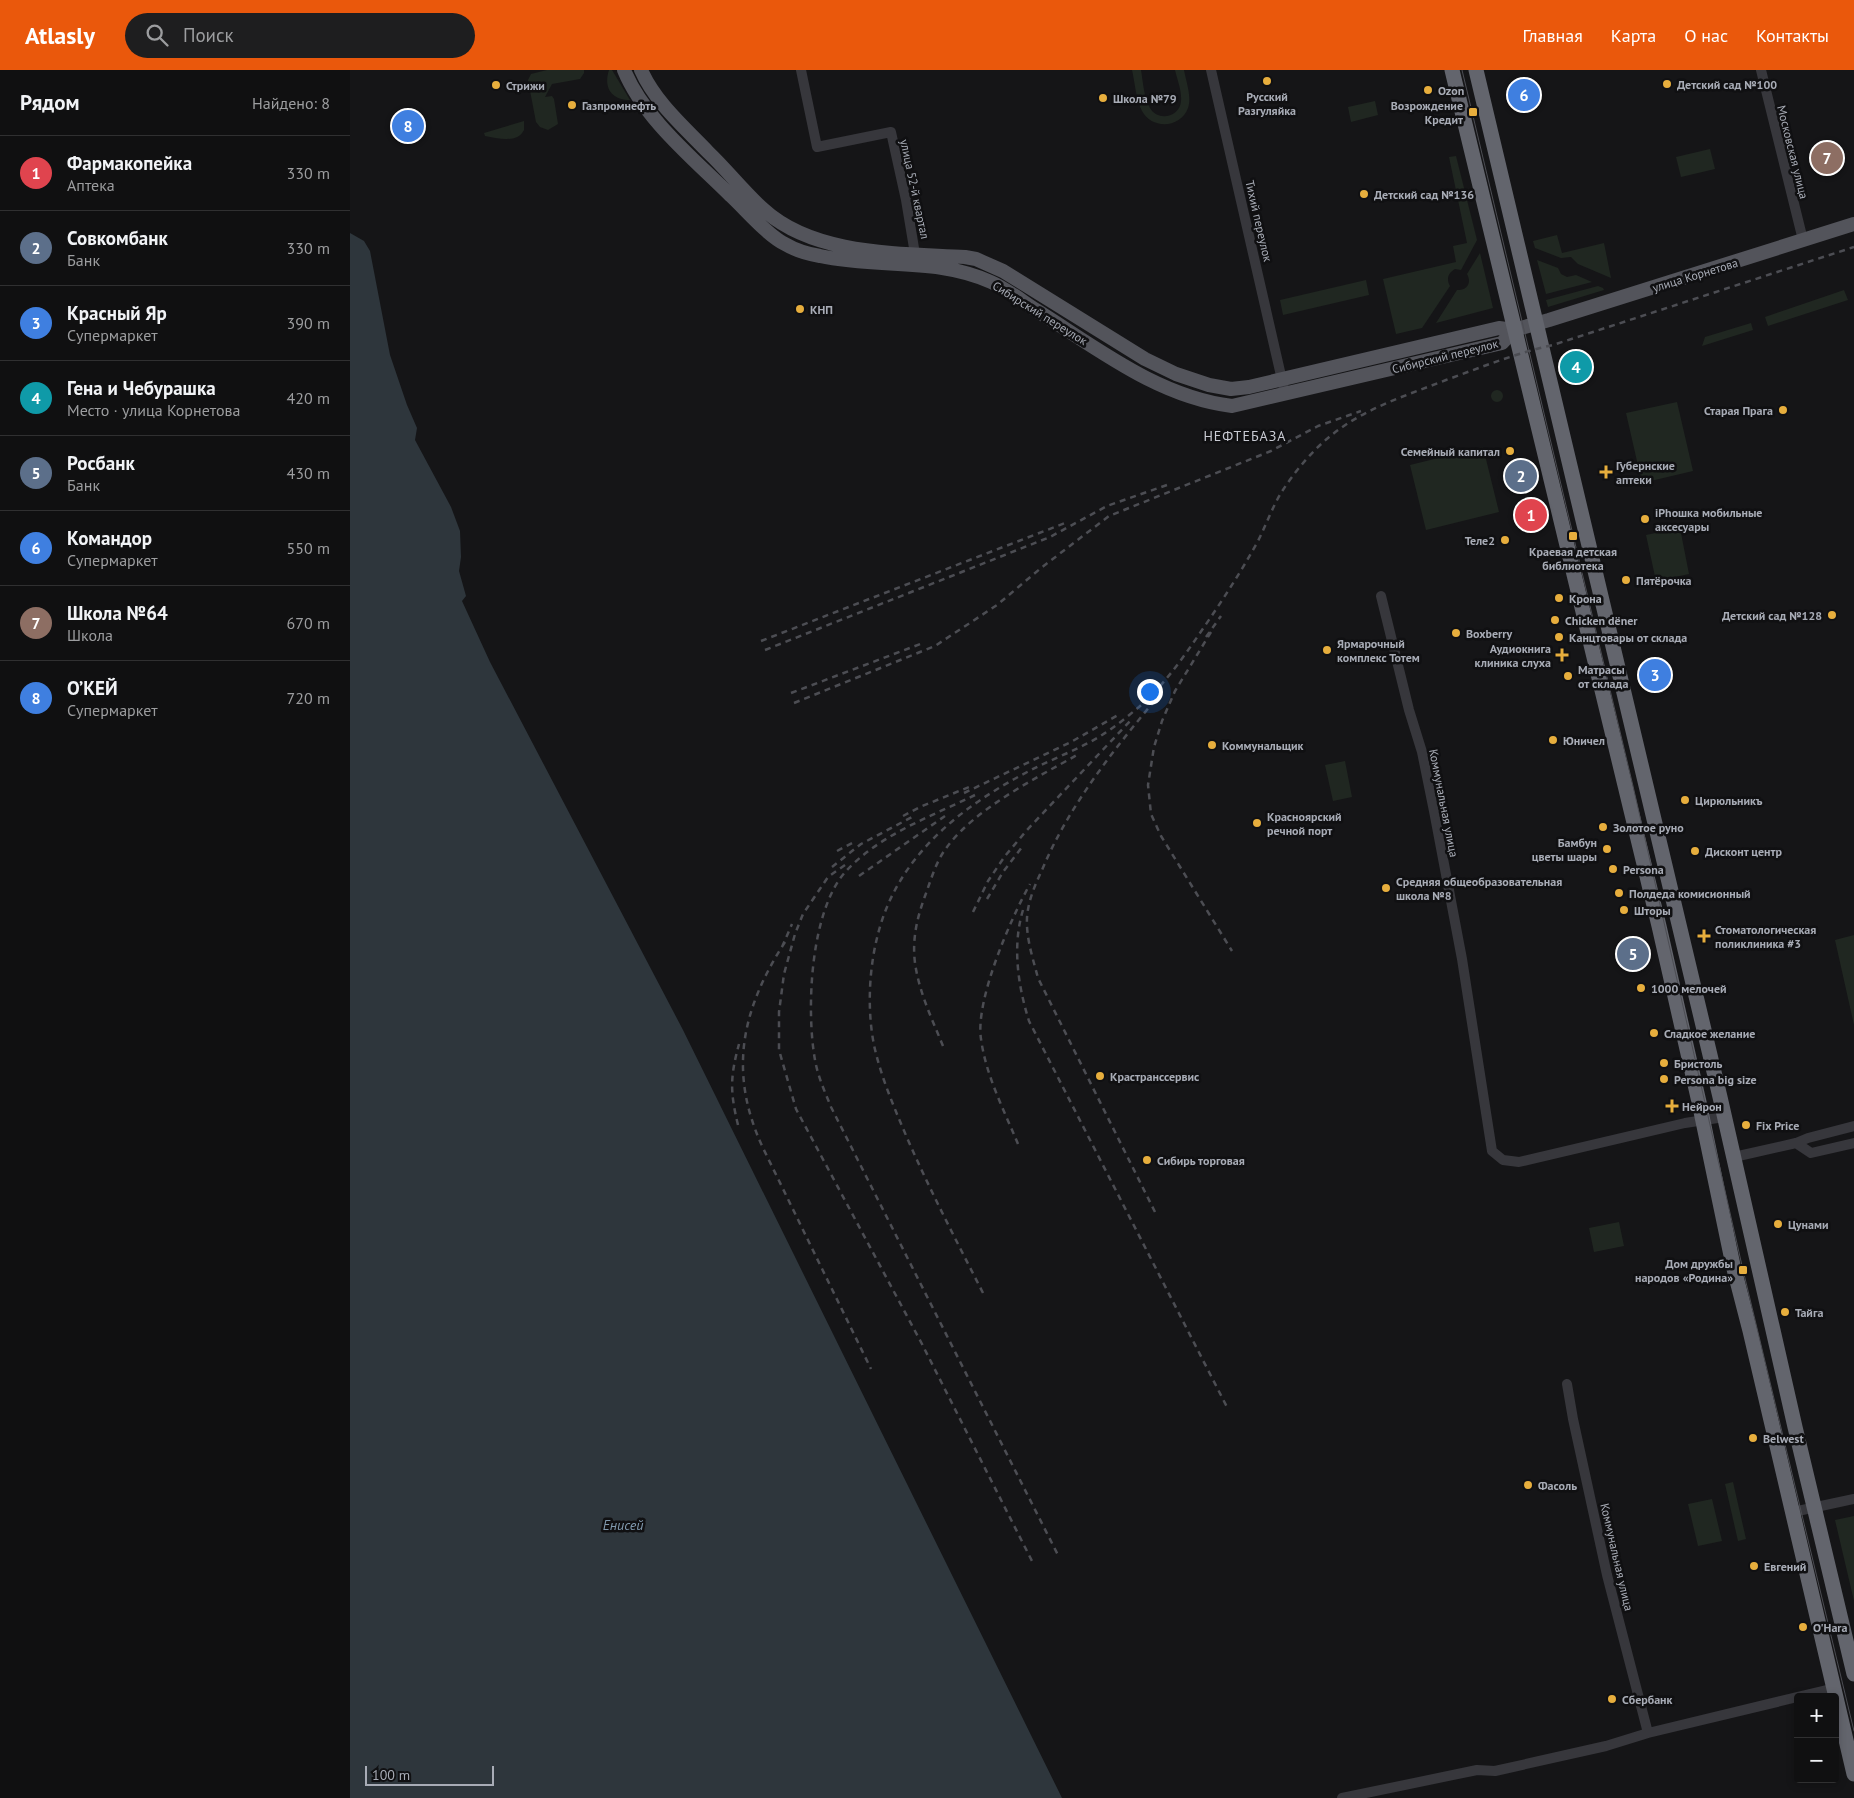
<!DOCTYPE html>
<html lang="ru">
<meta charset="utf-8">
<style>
:root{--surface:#101011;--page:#1e1e1f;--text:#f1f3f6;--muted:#9c9d9f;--line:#303031;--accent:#ea580c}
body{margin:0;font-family:"PT Sans",sans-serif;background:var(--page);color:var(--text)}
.controls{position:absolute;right:15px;bottom:15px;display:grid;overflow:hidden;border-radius:5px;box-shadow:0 2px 8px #0003}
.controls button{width:45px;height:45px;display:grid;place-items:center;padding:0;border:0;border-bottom:1px solid var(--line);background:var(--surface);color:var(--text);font:25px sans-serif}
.scale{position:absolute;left:15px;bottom:12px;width:129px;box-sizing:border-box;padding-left:5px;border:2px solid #a8acb6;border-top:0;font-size:14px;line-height:18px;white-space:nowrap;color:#a8acb6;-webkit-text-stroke:4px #101012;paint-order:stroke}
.you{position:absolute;left:799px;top:621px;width:18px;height:18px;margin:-12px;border:4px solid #fff;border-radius:50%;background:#1a73e8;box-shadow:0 0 0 8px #1a73e833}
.badge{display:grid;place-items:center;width:32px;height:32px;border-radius:50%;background:var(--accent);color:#fff;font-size:16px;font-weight:700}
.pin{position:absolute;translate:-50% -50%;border:2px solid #fff;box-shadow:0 1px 5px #0006}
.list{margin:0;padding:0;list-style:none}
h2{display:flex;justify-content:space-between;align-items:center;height:65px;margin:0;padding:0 20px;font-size:21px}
h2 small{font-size:16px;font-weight:400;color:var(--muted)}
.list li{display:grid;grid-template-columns:32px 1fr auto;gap:15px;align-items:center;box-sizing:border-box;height:75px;padding:0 20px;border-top:1px solid var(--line)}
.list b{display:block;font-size:19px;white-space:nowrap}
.list p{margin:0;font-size:16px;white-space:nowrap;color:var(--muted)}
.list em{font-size:16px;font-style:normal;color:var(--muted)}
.icon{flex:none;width:28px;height:28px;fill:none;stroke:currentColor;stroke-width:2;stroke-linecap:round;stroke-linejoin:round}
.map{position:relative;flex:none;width:1504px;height:1728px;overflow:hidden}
header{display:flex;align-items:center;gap:30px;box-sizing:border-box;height:70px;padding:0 25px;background:var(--accent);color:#fff}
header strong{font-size:24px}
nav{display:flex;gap:28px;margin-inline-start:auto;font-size:18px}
.search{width:350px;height:45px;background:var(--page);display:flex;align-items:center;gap:12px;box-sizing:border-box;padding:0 18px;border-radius:28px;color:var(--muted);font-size:19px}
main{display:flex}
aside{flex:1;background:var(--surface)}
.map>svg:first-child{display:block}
</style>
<header>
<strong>Atlasly</strong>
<div class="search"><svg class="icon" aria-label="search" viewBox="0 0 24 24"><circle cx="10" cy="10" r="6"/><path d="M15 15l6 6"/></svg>Поиск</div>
<nav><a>Главная</a><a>Карта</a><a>О нас</a><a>Контакты</a></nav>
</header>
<main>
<aside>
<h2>Рядом<small>Найдено: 8</small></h2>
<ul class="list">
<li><span class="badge" style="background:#e0444e">1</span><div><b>Фармакопейка</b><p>Аптека</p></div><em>330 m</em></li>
<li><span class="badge" style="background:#5c6f8a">2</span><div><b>Совкомбанк</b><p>Банк</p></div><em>330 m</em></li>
<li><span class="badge" style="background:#3f7fe0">3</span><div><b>Красный Яр</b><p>Супермаркет</p></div><em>390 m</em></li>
<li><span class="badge" style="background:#0f9aa8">4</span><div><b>Гена и Чебурашка</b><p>Место · улица Корнетова</p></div><em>420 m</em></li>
<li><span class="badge" style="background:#5c6f8a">5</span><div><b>Росбанк</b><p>Банк</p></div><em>430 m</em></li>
<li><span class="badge" style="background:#3f7fe0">6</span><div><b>Командор</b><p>Супермаркет</p></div><em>550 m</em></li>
<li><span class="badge" style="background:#8d6e63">7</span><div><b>Школа №64</b><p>Школа</p></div><em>670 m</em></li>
<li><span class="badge" style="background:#3f7fe0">8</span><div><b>О’КЕЙ</b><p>Супермаркет</p></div><em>720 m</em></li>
</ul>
</aside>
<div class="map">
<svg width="1504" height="1728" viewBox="0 0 1504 1728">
<rect width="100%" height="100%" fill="#151517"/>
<path fill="#202721" d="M 197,0 L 234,0 L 234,3 L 230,9 L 202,14 L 195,27 L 202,26 L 204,29 L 208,54 L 198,60 L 190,57 L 186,52 L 178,10 L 181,4 Z
M 259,0 L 262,0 L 280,30 C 262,30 253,18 259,0 Z
M 782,0 L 791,0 C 793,12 794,28 800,38 C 808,52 830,47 831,31 C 832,21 827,9 825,0 L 834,0 C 836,11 842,27 838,38 C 831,58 802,60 792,41 C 786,30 785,13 782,0 Z
M 1025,31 L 1028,45 L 1001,52 L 998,37 Z
M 174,51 L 174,60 C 167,74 148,68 135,66 L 134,63 Z
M 1360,79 L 1365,99 L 1331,107 L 1326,87 Z
M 1106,86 L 1127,170 L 1111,200 L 1105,199 C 1098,203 1096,209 1100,216 L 1072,258 L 1046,264 L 1033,209 L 1106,192 L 1103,176 L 1117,173 L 1099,87 Z
M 1207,165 L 1212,183 L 1254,173 L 1261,208 L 1228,194 L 1221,187 L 1211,188 L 1185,178 L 1183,171 Z
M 1130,183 L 1143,238 L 1086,253 L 1107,220 C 1117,221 1122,213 1117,204 Z
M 1187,190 L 1208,198 L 1211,204 L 1217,207 L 1226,205 L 1242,212 L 1196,224 Z
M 1016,210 L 1019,225 L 933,245 L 930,230 Z
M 1248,216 L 1253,218 L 1254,220 L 1198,237 L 1196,230 Z
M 1494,220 L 1498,230 L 1418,256 L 1415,247 Z
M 1401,253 L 1403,260 L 1352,276 L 1355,267 Z
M1141 326a6 6 0 1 1 12 0a6 6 0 1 1-12 0Z
M 1327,332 L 1343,401 L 1292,413 L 1276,343 Z
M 1133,377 L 1149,442 L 1076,460 L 1060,395 Z
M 1330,458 L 1339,504 L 1306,511 L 1296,465 Z
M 995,691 L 1002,727 L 983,731 L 975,695 Z
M 1504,865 L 1504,955 L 1485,870 Z
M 1269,1152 L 1274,1176 L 1244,1182 L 1239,1158 Z
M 1383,1412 L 1396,1469 L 1388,1471 L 1375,1414 Z
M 1362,1429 L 1372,1471 L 1348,1476 L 1338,1434 Z
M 1504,1446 L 1504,1531 L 1485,1450 Z"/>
<path fill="#2e363c" d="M 0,163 L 14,171 L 20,181 L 40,285 L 57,335 L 67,358 L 65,370 L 101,437 L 110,461 L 111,487 L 109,501 L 116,526 L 112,531 L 140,592 L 333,960 L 712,1728 L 0,1728 Z"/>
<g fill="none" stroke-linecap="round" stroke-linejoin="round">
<path stroke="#37373c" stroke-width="10" d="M 451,0 L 467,77 L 541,62 L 556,130 L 565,184
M 861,0 L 935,323
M 1411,0 L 1453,170
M 1031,526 L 1059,640 L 1072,682 L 1084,741 L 1112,889 L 1142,1081 L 1153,1090 L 1169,1092 L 1335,1053 L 1374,1047
M 1446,1073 L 1461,1083 L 1504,1073
M 1384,1087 L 1446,1073 L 1458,1068 L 1504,1056
M 1217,1314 L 1223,1349 L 1257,1505 L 1298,1663
M 1443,1442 L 1504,1429
M 992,1728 L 1127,1700 L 1145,1701 L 1256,1676 L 1298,1663 L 1485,1618"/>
<path stroke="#53545b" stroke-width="14" d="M 274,0 C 294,49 344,89 381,126 C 396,140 417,165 435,174 C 445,180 458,184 470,186 C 528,199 586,187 641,212 C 657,219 672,231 686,240 C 747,278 808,327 882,336 L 1152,273 L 1164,260
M 291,0 C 305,32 334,57 358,82 C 377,100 394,122 413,139 C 464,186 550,183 615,187 L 626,189 L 653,201 L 795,289 L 826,304 L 859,315 L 881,319 L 899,317 L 1149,258 L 1164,260 L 1199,250 L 1504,154"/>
<path stroke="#63656d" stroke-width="15" d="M 1102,0 L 1309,856 L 1349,1032 L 1383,1195 L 1400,1261 L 1504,1704
M 1126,0 L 1370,1027 L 1445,1357 L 1504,1604"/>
<path stroke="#4c4d53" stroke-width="1" d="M 1112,0 L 1283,716 L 1393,1200 L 1504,1661"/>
<path stroke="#4c4d53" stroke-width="2.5" stroke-dasharray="6 5" stroke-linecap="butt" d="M 861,562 L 825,621 L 812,651 L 804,677 L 798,715 L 801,744 L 811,766 L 882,881
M 856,567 L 871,546
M 411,571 L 715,453
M 415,580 L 700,467 L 757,436 L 817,415
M 441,623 L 573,573
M 444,633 L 585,576 L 647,535 L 691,498 L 759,446 L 921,381 L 968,356 L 1011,341
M 614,723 L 721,672 L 768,645
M 625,725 C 582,746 531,764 497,800 C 460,839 456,940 465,990 C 468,1007 475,1022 481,1037 L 709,1487
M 553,746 L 570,737 L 619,717
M 487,781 L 504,772
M 495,795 L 478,807 L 453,844 L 445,864 L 434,904 L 429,942 L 429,980 L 446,1039 L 572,1274 L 683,1493
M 482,797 L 511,774 L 562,747
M 509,806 L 595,746
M 637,829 L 653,802 L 672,777
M 673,840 C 662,876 668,916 679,951 L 878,1339
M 623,842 L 638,811 L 655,786 L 677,760 L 781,650
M 435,872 C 391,940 378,1003 413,1078 L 521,1299
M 432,877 L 442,854
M 593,976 C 582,949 569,922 565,893 C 562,869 567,848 575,826 C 581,810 586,791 597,777 C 625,739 686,708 727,685
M 388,1055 C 380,1022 380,1007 389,974
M 668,1074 C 654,1040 636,1006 631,969 C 625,930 661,848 680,814
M 805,1142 L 688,908 C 683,889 676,868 677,848 C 678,831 685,815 692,800 C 719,735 765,678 811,623
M 633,1223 C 605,1168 576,1113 552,1056 C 541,1030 530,1003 524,975 C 517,940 519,898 528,864 C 548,785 612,736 681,700 C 704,688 730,679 752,665 C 765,657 778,646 789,637 C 814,615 833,588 852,560 C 872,531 891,502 908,471 C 916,455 922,438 931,423 C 943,404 960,383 978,368 C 1012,339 1055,326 1096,310 C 1132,297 1166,283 1203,275 L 1504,177"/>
</g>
<g fill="#e7ae3d" stroke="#101012" stroke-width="2">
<circle cx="917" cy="11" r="5"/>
<circle cx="1317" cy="14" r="5"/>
<circle cx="146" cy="15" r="5"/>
<circle cx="1078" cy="20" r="5"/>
<circle cx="753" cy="28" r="5"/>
<circle cx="222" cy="35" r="5"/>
<rect x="1118" y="37" width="10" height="10" rx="2.5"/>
<circle cx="1014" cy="124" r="5"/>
<circle cx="450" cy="239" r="5"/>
<circle cx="1433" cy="340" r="5"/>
<circle cx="1160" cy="381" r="5"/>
<path d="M1253.5 394.5h5v5h5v5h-5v5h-5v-5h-5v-5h5z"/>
<circle cx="1295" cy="449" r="5"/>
<rect x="1218" y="461" width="10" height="10" rx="2.5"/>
<circle cx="1155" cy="470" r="5"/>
<circle cx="1276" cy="510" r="5"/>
<circle cx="1209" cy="528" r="5"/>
<circle cx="1482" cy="545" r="5"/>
<circle cx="1205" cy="550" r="5"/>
<circle cx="1106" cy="563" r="5"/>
<circle cx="1209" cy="567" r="5"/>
<circle cx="977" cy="580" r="5"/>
<path d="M1209.5 577.5h5v5h5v5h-5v5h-5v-5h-5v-5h5z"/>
<circle cx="1218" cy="606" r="5"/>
<circle cx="1203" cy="670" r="5"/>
<circle cx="862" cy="675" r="5"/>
<circle cx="1335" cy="730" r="5"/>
<circle cx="907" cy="753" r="5"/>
<circle cx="1253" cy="757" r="5"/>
<circle cx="1257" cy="779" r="5"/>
<circle cx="1345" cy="781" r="5"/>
<circle cx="1263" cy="799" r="5"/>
<circle cx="1036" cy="818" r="5"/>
<circle cx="1269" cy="823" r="5"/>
<circle cx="1274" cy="840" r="5"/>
<path d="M1351.5 858.5h5v5h5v5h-5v5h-5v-5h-5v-5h5z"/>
<circle cx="1291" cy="918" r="5"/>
<circle cx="1304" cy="963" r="5"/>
<circle cx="1314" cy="993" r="5"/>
<circle cx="750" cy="1006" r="5"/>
<circle cx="1314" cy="1009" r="5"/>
<path d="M1319.5 1028.5h5v5h5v5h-5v5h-5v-5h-5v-5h5z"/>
<circle cx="1396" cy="1055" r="5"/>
<circle cx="797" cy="1090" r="5"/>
<circle cx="1428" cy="1154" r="5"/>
<rect x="1388" y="1195" width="10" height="10" rx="2.5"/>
<circle cx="1435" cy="1242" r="5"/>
<circle cx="1403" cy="1368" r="5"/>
<circle cx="1178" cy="1415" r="5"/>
<circle cx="1404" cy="1496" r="5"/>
<circle cx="1453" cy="1557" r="5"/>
<circle cx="1262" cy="1629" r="5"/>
</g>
<g text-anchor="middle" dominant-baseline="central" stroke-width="5" stroke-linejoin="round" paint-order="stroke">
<g font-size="12" font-weight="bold" fill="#a8acb6" stroke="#101012" text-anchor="start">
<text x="1327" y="14">Детский сад №100</text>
<text x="156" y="15">Стрижи</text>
<text x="1088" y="20">Ozon</text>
<text x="917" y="26" text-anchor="middle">Русский<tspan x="917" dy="14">Разгуляйка</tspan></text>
<text x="763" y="28">Школа №79</text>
<text x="232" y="35">Газпромнефть</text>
<text x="1113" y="35" text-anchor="end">Возрождение<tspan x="1113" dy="14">Кредит</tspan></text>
<text x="1024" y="124">Детский сад №136</text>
<text x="460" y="239">КНП</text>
<text x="1423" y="340" text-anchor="end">Старая Прага</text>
<text x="1150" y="381" text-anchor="end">Семейный капитал</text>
<text x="1266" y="395">Губернские<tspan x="1266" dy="14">аптеки</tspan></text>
<text x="1305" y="442">iPhoшка мобильные<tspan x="1305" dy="14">аксесуары</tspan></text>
<text x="1145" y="470" text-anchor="end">Теле2</text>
<text x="1223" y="481" text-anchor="middle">Краевая детская<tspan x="1223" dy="14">библиотека</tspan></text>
<text x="1286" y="510">Пятёрочка</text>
<text x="1219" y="528">Крона</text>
<text x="1472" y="545" text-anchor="end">Детский сад №128</text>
<text x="1215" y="550">Chicken dëner</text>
<text x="1116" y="563">Boxberry</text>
<text x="1219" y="567">Канцтовары от склада</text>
<text x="987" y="573">Ярмарочный<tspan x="987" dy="14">комплекс Тотем</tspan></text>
<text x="1201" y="578" text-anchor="end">Аудиокнига<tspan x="1201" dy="14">клиника слуха</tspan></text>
<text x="1228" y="599">Матрасы<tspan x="1228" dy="14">от склада</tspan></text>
<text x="1213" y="670">Юничел</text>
<text x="872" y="675">Коммунальщик</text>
<text x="1345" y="730">Цирюльникъ</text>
<text x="917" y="746">Красноярский<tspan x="917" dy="14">речной порт</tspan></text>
<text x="1263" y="757">Золотое руно</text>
<text x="1247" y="772" text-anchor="end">Бамбун<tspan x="1247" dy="14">цветы шары</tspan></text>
<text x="1355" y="781">Дисконт центр</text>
<text x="1273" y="799">Persona</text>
<text x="1046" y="811">Средняя общеобразовательная<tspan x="1046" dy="14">школа №8</tspan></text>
<text x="1279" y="823">Полдеда комисионный</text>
<text x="1284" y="840">Шторы</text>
<text x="1365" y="859">Стоматологическая<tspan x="1365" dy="14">поликлиника #3</tspan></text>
<text x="1301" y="918">1000 мелочей</text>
<text x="1314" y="963">Сладкое желание</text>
<text x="1324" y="993">Бристоль</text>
<text x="760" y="1006">Крастранссервис</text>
<text x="1324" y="1009">Persona big size</text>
<text x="1332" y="1036">Нейрон</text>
<text x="1406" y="1055">Fix Price</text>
<text x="807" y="1090">Сибирь торговая</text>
<text x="1438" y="1154">Цунами</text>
<text x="1383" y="1193" text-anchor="end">Дом дружбы<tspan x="1383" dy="14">народов «Родина»</tspan></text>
<text x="1445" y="1242">Тайга</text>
<text x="1413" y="1368">Belwest</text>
<text x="1188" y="1415">Фасоль</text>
<text x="1414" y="1496">Евгений</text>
<text x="1463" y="1557">O'Hara</text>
<text x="1272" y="1629">Сбербанк</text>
</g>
<g font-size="12" fill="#a8acb6" stroke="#101012">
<text transform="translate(1443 82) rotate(76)">Московская улица</text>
<text transform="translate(565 119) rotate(78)">улица 52-й квартал</text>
<text transform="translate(909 151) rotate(77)">Тихий переулок</text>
<text transform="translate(1345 205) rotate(-17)">улица Корнетова</text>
<text transform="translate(690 243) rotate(32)">Сибирский переулок</text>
<text transform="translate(1095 286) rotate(-14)">Сибирский переулок</text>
<text transform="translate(1094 733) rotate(79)">Коммунальная улица</text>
<text transform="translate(1267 1487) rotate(77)">Коммунальная улица</text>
</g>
<g font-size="14" letter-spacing="1" fill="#c9cbd3" stroke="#101012">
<text x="895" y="366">НЕФТЕБАЗА</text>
</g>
<g font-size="14" font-style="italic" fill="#819aaf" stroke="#101012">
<text x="273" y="1455">Енисей</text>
</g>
</g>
</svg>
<div class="controls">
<button>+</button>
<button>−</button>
</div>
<div class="scale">100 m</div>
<div class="you"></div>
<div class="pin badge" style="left:1181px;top:445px;background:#e0444e">1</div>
<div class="pin badge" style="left:1171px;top:406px;background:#5c6f8a">2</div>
<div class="pin badge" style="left:1305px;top:605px;background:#3f7fe0">3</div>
<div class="pin badge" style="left:1226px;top:297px;background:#0f9aa8">4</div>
<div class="pin badge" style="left:1283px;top:884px;background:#5c6f8a">5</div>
<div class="pin badge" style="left:1174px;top:25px;background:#3f7fe0">6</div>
<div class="pin badge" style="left:1477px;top:88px;background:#8d6e63">7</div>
<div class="pin badge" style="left:58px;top:56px;background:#3f7fe0">8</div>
</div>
</main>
